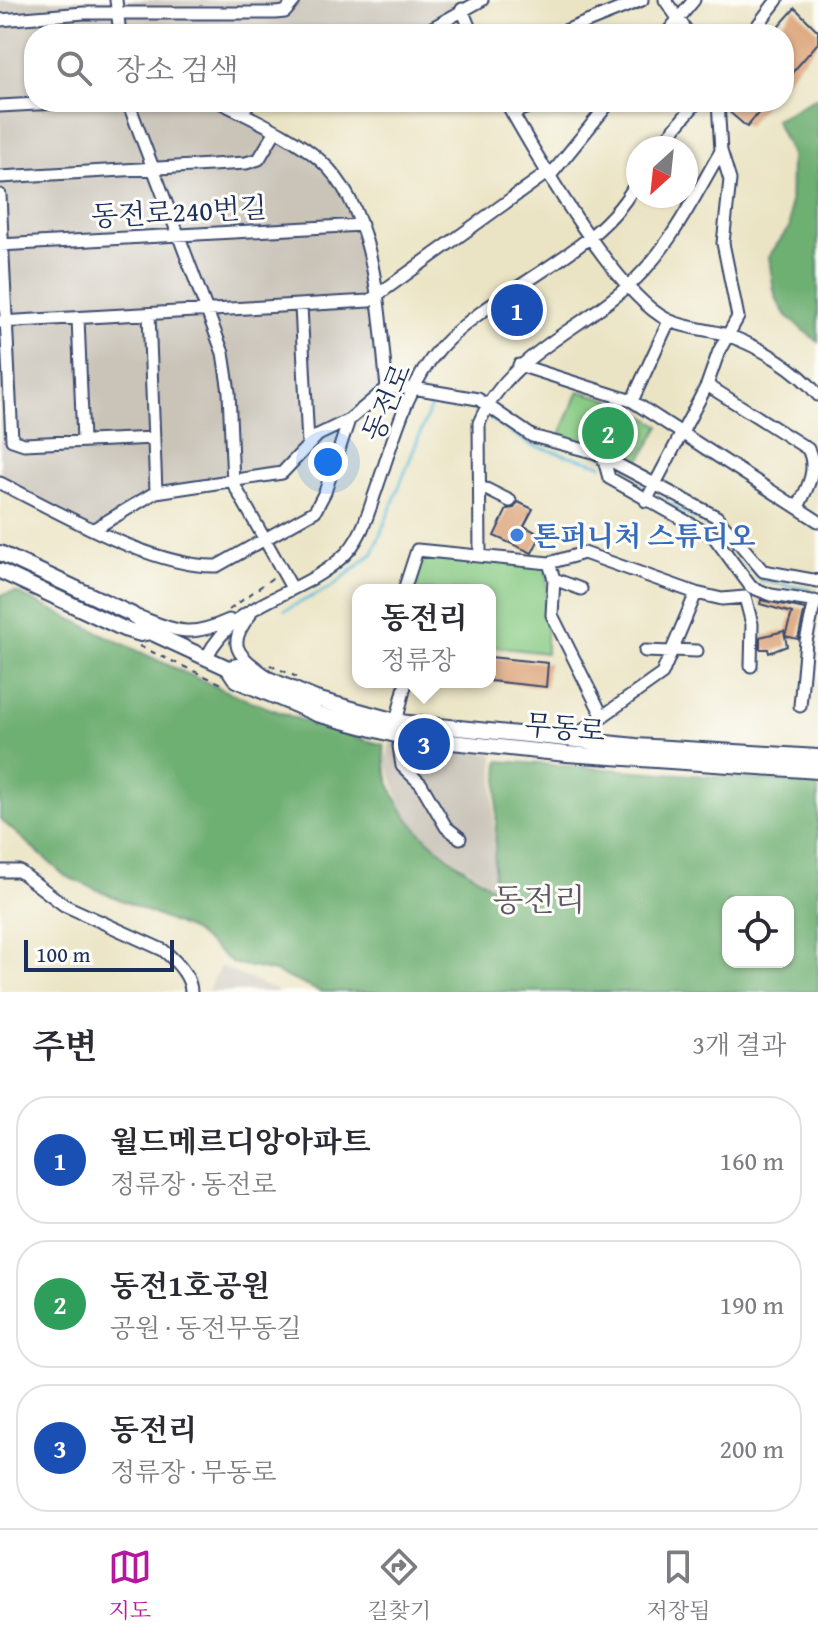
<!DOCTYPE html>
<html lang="ko">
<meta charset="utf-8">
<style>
:root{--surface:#fff;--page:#f2f2f3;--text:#2b2b33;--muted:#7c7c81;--line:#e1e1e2;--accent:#b5179e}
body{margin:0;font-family:"Gentium Book Plus","Noto Serif KR",serif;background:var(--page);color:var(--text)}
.controls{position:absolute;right:24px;bottom:24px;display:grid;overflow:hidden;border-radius:16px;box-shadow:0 2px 6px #0004}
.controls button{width:72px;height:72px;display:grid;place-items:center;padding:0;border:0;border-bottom:2px solid var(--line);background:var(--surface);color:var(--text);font:40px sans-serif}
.compass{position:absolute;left:626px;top:136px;width:72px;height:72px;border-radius:50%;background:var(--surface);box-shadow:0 2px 6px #0004;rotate:207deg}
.scale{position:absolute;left:24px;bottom:20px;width:150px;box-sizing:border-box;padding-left:8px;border:4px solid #1b2f5e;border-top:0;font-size:22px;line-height:28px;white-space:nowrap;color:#1b2f5e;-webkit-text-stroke:6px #fdfcf7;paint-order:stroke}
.you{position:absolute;left:328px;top:462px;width:28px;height:28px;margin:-20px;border:6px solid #fff;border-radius:50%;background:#1a73e8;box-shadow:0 0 0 12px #1a73e833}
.badge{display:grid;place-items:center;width:52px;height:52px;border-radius:50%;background:var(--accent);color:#fff;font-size:26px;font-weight:700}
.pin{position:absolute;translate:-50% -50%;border:4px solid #fff;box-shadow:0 2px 8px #0006}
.popup{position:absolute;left:352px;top:584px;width:144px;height:104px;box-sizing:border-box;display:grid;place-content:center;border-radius:16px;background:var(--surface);filter:drop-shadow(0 2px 6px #0005);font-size:26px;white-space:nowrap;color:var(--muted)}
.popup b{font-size:30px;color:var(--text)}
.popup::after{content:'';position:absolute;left:50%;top:100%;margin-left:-16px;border:16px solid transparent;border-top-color:var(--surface)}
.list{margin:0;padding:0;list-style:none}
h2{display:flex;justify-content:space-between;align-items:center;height:104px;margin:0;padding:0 32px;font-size:34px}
h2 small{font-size:26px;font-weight:400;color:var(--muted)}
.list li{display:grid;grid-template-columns:52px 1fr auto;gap:24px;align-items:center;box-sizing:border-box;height:128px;margin:0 16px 16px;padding:0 16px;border:2px solid var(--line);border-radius:32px}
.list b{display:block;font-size:30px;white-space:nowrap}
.list p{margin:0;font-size:26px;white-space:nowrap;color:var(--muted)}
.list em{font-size:26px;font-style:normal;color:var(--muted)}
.icon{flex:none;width:44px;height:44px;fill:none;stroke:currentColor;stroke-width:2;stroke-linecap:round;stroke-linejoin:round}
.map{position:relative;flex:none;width:818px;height:992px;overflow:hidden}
.search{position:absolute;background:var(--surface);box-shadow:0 2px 6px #0004;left:24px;right:24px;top:24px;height:88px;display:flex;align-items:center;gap:20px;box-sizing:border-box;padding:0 28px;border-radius:32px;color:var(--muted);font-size:30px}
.sheet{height:536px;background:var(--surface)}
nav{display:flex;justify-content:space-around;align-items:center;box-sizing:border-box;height:112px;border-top:2px solid var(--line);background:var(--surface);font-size:22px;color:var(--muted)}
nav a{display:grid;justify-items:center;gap:4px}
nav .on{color:var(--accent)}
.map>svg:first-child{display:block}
</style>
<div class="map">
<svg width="818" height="992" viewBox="0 0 818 992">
<rect width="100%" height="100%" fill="#fdfcf7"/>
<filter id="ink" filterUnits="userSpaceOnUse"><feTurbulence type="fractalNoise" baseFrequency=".0125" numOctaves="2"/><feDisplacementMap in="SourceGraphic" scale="16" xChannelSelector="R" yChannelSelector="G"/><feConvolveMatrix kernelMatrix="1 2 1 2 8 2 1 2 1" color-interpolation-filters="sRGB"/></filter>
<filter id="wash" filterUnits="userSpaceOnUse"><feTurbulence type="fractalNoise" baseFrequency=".006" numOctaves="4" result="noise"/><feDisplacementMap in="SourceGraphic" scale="32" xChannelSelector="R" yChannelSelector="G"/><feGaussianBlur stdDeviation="1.8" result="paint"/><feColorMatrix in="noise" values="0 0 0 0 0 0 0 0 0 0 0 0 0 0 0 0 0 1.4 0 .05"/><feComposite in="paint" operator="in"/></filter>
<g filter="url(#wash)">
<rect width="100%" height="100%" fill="#ebe4c4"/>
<path fill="#c9c3b8" d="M 0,0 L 482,0 L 421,34 L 34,34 L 34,102 L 250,102 L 241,112 L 319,159 L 359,214 L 387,388 L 330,427 L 286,469 L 170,488 L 94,529 L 0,483 Z
M 390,743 L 494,754 L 493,886 L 432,843 L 404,813 L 386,761 Z
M 220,966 L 279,992 L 208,992 Z"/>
<path fill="#88cb84" stroke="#527d71" stroke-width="2" d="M 579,391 L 625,404 L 660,426 L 634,470 L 602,449 L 558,439 Z
M 419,552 L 547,564 L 546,653 L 490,646 L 490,590 L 407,590 Z"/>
<path fill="#6eaf72" stroke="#446f68" stroke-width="2" fill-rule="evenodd" d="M 818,97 L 818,342 C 777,309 775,309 769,256 L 790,226 L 791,154 L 775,120 Z
M 15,592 C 135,649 255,713 384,745 C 382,816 441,853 493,888 L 499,761 L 818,784 L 818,992 L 321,992 L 275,972 L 232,963 L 193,931 L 65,876 L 0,819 L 0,595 ZM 728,902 L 788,902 L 788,962 L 728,962 Z"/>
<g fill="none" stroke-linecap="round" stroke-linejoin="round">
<path stroke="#5abad9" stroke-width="3" d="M 490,419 L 531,445 L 602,465
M 611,472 L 643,490
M 656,497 L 720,532 L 762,581 L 811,590
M 285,610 L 333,586 L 373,553 L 431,406 L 435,401 L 478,410"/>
</g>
<g id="blocks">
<path fill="#dba277" d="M 795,8 L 818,31 L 818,43 L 784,82 L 784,34 L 772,34 Z
M 731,102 L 745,102 L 750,106 L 754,102 L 767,102 L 747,127 L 727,110 Z
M 518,502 L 533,509 L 524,526 L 541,535 L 532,553 L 494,536 L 507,509 L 514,508 Z
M 761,600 L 805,609 L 798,639 L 785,636 L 792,613 L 760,604 Z
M 784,631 L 787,646 L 769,653 L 768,649 L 760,649 L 760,637 Z
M 490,657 L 548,663 L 546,687 L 490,681 Z"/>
</g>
</g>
<g filter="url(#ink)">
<use href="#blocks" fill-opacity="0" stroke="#3a4a6d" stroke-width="2"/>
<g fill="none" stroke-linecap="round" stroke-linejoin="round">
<defs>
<path id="minor" d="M 116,0 L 120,34
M 665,0 L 689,34
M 462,9 L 472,34
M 0,20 L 84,13 L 275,13 L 285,12 L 295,0
M 421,34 L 482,0
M 557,34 L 642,0
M 666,34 L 694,0
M 751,34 L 777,0
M 128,102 L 223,353 L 229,392 L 233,483 L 292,588
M 220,102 C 253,119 293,136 321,161 C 378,212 379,317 387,388
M 506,102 C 536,155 616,295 668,320 C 687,329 708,329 727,335 C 760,347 796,368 818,395
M 593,102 L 601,113
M 0,106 L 73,102
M 241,113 L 250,102
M 512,113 L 543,102
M 658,148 L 697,102
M 0,177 L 246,163 L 259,159 L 275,132
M 549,177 L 610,102
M 0,195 L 12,440 L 24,444 L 154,438
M 0,245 L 362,225
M 301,306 L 308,444
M 149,314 L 156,492
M 78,318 L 83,441
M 0,322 L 369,301 L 547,173
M 519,365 L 632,401 L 818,521
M 707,385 L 808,449 C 818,469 808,487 798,507
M 387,388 L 413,388 L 478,399 L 532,436 L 596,453 L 717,517 L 763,571 L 818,581
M 632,401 L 669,321
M 603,456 L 609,478 L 714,537 L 751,587 L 771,595 L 818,602
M 0,483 C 58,511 152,568 217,566 L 315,511 L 325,492 L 349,420
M 480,490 L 486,489 L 510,501
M 646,501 L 707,385 L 719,351 L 738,317 L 723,243 L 730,180 L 721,151 L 718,102
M 94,529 L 156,492 L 282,473 L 318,435 L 349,420 L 387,388
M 480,556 L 479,423 C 507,357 576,332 627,287 C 668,252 694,197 721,151
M 549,563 L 554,579 L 552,615 L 603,717
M 554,579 L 581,589
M 404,590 L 417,550 L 549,563 L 584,553 L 696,593 L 722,599 L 745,597
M 745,597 L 752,624 L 751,666
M 250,615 C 226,645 237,654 264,674
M 140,617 C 179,632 189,638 229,620
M 672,650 L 697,651
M 645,651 L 671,652
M 206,658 C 236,599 295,599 340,559 C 359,544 367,518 374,496 C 392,446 405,387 441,347 C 496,287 603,253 638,179
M 800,706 L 806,641 L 815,601
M 398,714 L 406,682
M 569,740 L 662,674 L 696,593
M 399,746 L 402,766 L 421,784 L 446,827 L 460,838
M 0,871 L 19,871 L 64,905 L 163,950 C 175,960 191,976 191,992"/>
<path id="major" d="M 0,553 L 131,614 L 147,625 L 150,632 L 228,668 L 236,680 L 317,714 L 403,737 L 567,754 L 818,771
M 0,571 L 124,629 L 141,634 L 150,632
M 228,668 L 237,666 L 316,699 L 399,722 L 636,746 L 818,757"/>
</defs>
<use href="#minor" stroke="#3a4a6d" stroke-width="15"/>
<use href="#major" stroke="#3a4a6d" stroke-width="18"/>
<path stroke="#3a4a6d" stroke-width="2" stroke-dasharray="6 6" stroke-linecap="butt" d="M 229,610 L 275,576
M 139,646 L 224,685
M 270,665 L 297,677"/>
<use href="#minor" stroke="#fff" stroke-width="11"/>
<use href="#major" stroke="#fff" stroke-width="14"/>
</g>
</g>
<circle fill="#3f7fe0" stroke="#fdfcf7" stroke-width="3" cx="517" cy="535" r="8"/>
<g text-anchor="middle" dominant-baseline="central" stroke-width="6" stroke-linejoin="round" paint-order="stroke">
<g font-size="28" fill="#1b2f5e" stroke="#fdfcf7">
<text transform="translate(179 211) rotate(-3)">동전로240번길</text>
<text transform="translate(386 402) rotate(-67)">동전로</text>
<text transform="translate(565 727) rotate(5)">무동로</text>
</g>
<g font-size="28" font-weight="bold" fill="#366cbe" stroke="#fdfcf7" text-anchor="start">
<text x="533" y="535">톤퍼니처 스튜디오</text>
</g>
<g font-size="32" fill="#5e5767" stroke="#fdfcf7">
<text x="539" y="899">동전리</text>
</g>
</g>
</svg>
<div class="controls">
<button><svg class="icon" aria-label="locate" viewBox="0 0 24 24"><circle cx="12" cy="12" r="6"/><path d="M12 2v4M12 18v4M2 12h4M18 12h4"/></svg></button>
</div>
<svg class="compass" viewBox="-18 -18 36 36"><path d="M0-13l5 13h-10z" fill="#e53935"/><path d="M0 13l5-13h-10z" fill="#7c7c81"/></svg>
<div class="scale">100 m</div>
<div class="you"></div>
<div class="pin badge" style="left:517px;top:310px;background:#1a4fb4">1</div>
<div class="pin badge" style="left:608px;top:433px;background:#2e9e5b">2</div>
<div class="pin badge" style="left:424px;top:744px;background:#1a4fb4">3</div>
<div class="popup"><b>동전리</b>정류장</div>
<div class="search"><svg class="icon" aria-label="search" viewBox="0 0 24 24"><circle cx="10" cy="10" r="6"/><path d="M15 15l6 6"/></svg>장소 검색</div>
</div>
<section class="sheet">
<h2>주변<small>3개 결과</small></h2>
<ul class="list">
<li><span class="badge" style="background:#1a4fb4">1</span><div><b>월드메르디앙아파트</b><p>정류장 · 동전로</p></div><em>160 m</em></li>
<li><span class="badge" style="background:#2e9e5b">2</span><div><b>동전1호공원</b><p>공원 · 동전무동길</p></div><em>190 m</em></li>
<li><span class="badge" style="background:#1a4fb4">3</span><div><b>동전리</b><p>정류장 · 무동로</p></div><em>200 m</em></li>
</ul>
</section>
<nav>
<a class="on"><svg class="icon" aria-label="map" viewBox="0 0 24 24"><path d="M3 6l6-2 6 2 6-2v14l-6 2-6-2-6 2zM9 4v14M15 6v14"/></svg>지도</a>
<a><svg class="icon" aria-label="directions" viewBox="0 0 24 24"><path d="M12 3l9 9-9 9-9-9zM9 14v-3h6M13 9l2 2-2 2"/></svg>길찾기</a>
<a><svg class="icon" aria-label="saved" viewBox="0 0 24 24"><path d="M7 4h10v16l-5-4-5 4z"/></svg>저장됨</a>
</nav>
